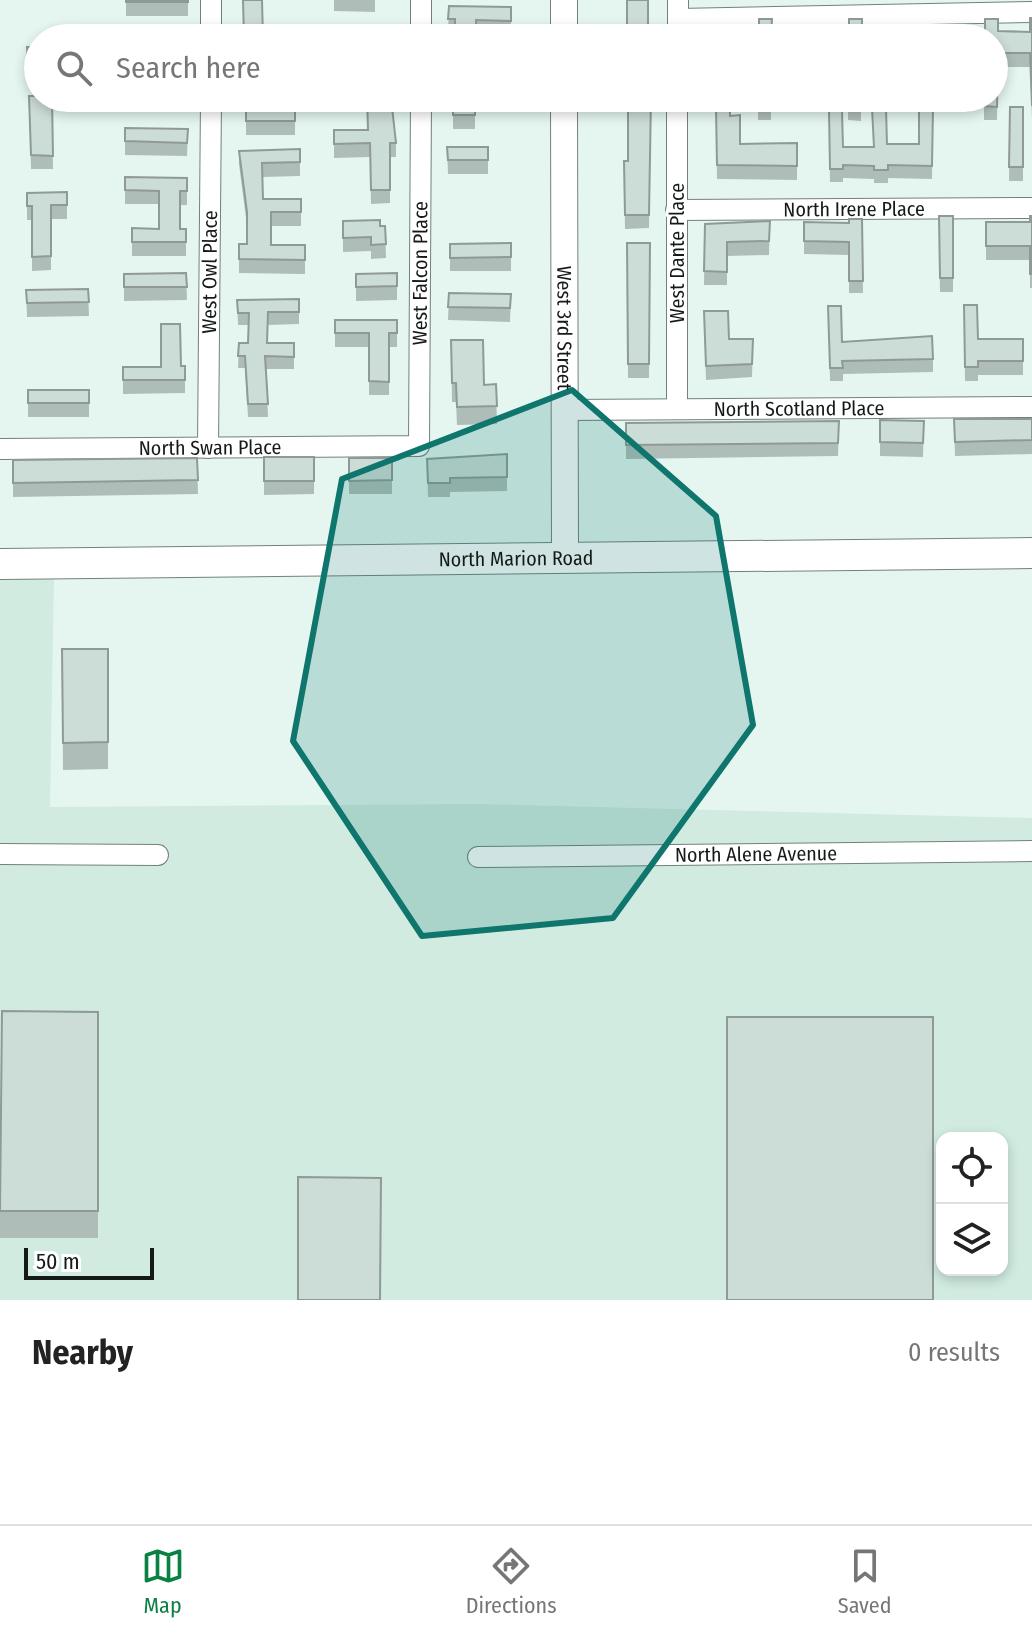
<!DOCTYPE html>
<style>
:root{--surface:#fff;--page:#f2f2f2;--text:#222;--muted:#767676;--line:#e0e0e0;--accent:#0b8043}
body{margin:0;font-family:"Fira Sans Condensed",sans-serif;background:var(--page);color:var(--text)}
.controls{position:absolute;right:24px;bottom:24px;display:grid;overflow:hidden;border-radius:16px;box-shadow:0 4px 12px #0003}
.controls button{width:72px;height:72px;display:grid;place-items:center;padding:0;border:0;border-bottom:2px solid var(--line);background:var(--surface);color:var(--text);font:40px sans-serif}
.scale{position:absolute;left:24px;bottom:20px;width:130px;box-sizing:border-box;padding-left:8px;border:4px solid #141a17;border-top:0;font-size:22px;line-height:28px;white-space:nowrap;color:#141a17;-webkit-text-stroke:6px #fff;paint-order:stroke}
.list{margin:0;padding:0;list-style:none}
h2{display:flex;justify-content:space-between;align-items:center;height:104px;margin:0;padding:0 32px;font-size:34px}
h2 small{font-size:26px;font-weight:400;color:var(--muted)}
.icon{flex:none;width:44px;height:44px;fill:none;stroke:currentColor;stroke-width:2;stroke-linecap:round;stroke-linejoin:round}
.map{position:relative;flex:none;width:1032px;height:1300px;overflow:hidden}
.search{position:absolute;background:var(--surface);box-shadow:0 4px 12px #0003;left:24px;right:24px;top:24px;height:88px;display:flex;align-items:center;gap:20px;box-sizing:border-box;padding:0 28px;border-radius:44px;color:var(--muted);font-size:30px}
.sheet{height:224px;background:var(--surface)}
nav{display:flex;justify-content:space-around;align-items:center;box-sizing:border-box;height:112px;border-top:2px solid var(--line);background:var(--surface);font-size:22px;color:var(--muted)}
nav a{display:grid;justify-items:center;gap:4px}
nav .on{color:var(--accent)}
.map>svg:first-child{display:block}
</style>
<div class="map">
<svg width="1032" height="1300" viewBox="0 0 1032 1300">
<rect width="100%" height="100%" fill="#e5f6f0"/>
<path fill="#d1ebe1" fill-rule="evenodd" d="M 54,577 L 50,807 L 478,804 L 1032,818 L 1032,1300 L 0,1300 L 0,578 ZM 942,1138 L 1002,1138 L 1002,1270 L 942,1270 Z"/>
<g fill="none" stroke-linecap="round" stroke-linejoin="round">
<defs>
<g id="minor">
<path d="M 678,0 L 678,38"/>
<path d="M 678,19 L 1032,12"/>
<path d="M 211,38 L 211,0"/>
<path d="M 421,38 L 421,0"/>
<path id="s1" d="M 676,210 L 1032,208"/>
<path d="M 677,409 L 677,98"/>
<path id="s2" d="M 565,410 L 1032,407"/>
<path id="s3" d="M 208,448 L 211,98"/>
<path id="s4" d="M 0,449 L 419,446 L 421,98"/>
<path d="M 0,854 L 158,855"/>
<path id="s5" d="M 478,857 L 1032,851"/>
</g>
<g id="tertiary">
<path d="M 564,0 L 564,38"/>
<path id="s6" d="M 564,98 L 565,557"/>
</g>
<g id="secondary">
<path id="s7" d="M 0,564 L 1032,553"/>
</g>
</defs>
<use href="#minor" stroke="#72817c" stroke-width="22"/>
<use href="#tertiary" stroke="#72817c" stroke-width="28"/>
<use href="#secondary" stroke="#72817c" stroke-width="32"/>
<use href="#minor" stroke="#fff" stroke-width="20"/>
<use href="#tertiary" stroke="#fff" stroke-width="26"/>
<use href="#secondary" stroke="#fff" stroke-width="30"/>
</g>
<path fill="#afbdb8" d="M 126,0 L 188,0 L 188,16 L 126,16 Z
M 334,0 L 375,0 L 375,12 L 334,11 Z
M 449,6 L 511,7 L 511,35 L 448,33 Z
M 1032,18 L 1032,120 L 1030,67 L 998,67 L 997,120 L 984,120 L 984,98 L 998,31 L 1030,32 Z
M 27,47 L 38,47 L 38,74 L 28,74 Z
M 29,96 L 52,98 L 53,169 L 31,169 Z
M 127,98 L 189,98 L 189,111 L 127,112 Z
M 246,98 L 295,98 L 295,135 L 246,135 Z
M 348,98 L 397,98 L 397,109 L 392,109 L 396,143 L 396,157 L 390,157 L 390,203 L 371,204 L 370,157 L 334,158 L 334,130 L 368,130 L 367,109 L 348,109 Z
M 453,98 L 475,98 L 475,129 L 453,129 Z
M 651,98 L 649,228 L 625,229 L 624,161 L 628,161 Z
M 758,98 L 771,98 L 771,120 L 758,120 Z
M 848,98 L 861,98 L 861,121 L 848,120 Z
M 1010,107 L 1023,107 L 1023,181 L 1009,181 Z
M 933,108 L 932,179 L 888,178 L 888,183 L 874,183 L 874,179 L 843,178 L 843,182 L 830,182 L 829,111 L 843,147 L 873,147 L 887,144 L 919,144 Z
M 716,109 L 730,116 L 740,144 L 797,143 L 797,180 L 717,179 Z
M 125,128 L 188,129 L 187,156 L 125,155 Z
M 447,147 L 488,147 L 488,174 L 448,174 Z
M 300,149 L 300,176 L 263,177 L 263,199 L 301,199 L 301,226 L 271,226 L 271,245 L 305,245 L 305,274 L 239,273 L 239,244 L 247,244 L 247,226 L 239,164 L 239,151 Z
M 125,177 L 187,178 L 187,205 L 180,205 L 180,229 L 186,229 L 186,256 L 132,256 L 132,228 L 159,229 L 159,204 L 125,204 Z
M 67,192 L 67,219 L 51,219 L 51,270 L 32,271 L 32,220 L 27,220 L 27,193 Z
M 939,216 L 953,216 L 953,292 L 940,292 Z
M 1032,216 L 1032,288 L 1030,288 L 1030,260 L 986,260 L 986,222 L 1030,222 Z
M 862,219 L 863,293 L 849,293 L 849,255 L 804,254 L 804,222 L 849,223 Z
M 343,221 L 385,226 L 386,258 L 371,259 L 371,251 L 343,252 Z
M 770,221 L 769,255 L 727,256 L 727,285 L 704,285 L 705,224 Z
M 511,243 L 511,271 L 450,271 L 450,244 Z
M 627,243 L 650,243 L 649,378 L 628,378 Z
M 186,273 L 187,300 L 124,301 L 124,274 Z
M 397,273 L 397,300 L 356,301 L 356,274 Z
M 88,289 L 89,316 L 27,317 L 26,290 Z
M 449,293 L 511,294 L 510,322 L 448,320 Z
M 299,299 L 299,324 L 268,325 L 268,343 L 294,343 L 294,369 L 266,369 L 268,417 L 248,417 L 245,368 L 238,368 L 239,343 L 248,343 L 249,325 L 238,325 L 237,300 Z
M 964,305 L 978,339 L 1023,339 L 1023,375 L 978,375 L 978,381 L 965,381 Z
M 828,306 L 842,342 L 933,359 L 933,372 L 843,374 L 843,381 L 830,381 Z
M 704,311 L 729,339 L 753,339 L 752,377 L 706,380 Z
M 335,320 L 397,320 L 397,347 L 389,347 L 389,395 L 369,395 L 369,347 L 335,347 Z
M 451,340 L 484,385 L 496,384 L 497,424 L 457,425 L 456,402 L 452,402 Z
M 185,366 L 185,393 L 123,394 L 123,367 Z
M 28,390 L 89,390 L 89,417 L 28,417 Z
M 954,419 L 1032,419 L 1032,454 L 955,456 Z
M 880,420 L 924,421 L 923,457 L 880,456 Z
M 839,421 L 838,456 L 626,459 L 626,423 Z
M 507,454 L 507,491 L 450,492 L 450,497 L 428,497 L 427,459 Z
M 264,457 L 314,457 L 314,494 L 264,495 Z
M 197,458 L 198,494 L 13,497 L 13,460 Z
M 349,458 L 392,458 L 392,494 L 349,494 Z
M 62,649 L 108,649 L 108,769 L 63,770 Z
M 98,1012 L 98,1238 L 0,1238 L 0,1173 Z"/>
<path fill="#ccdcd6" stroke="#8f9a96" stroke-width="2" d="M 126,0 L 188,0 L 188,2 L 126,2 Z
M 243,0 L 262,0 L 263,38 L 244,38 Z
M 627,0 L 648,0 L 648,38 L 627,38 Z
M 449,6 L 511,7 L 511,21 L 476,20 L 476,38 L 455,38 L 455,19 L 448,19 Z
M 1030,18 L 1032,18 L 1032,106 L 1030,53 L 998,53 L 997,107 L 984,106 L 984,98 L 994,98 L 994,38 L 985,38 L 985,19 L 998,19 L 998,31 L 1030,32 Z
M 759,19 L 772,19 L 771,38 L 703,38 L 703,28 L 759,25 Z
M 849,19 L 862,19 L 862,38 L 849,38 Z
M 187,35 L 187,38 L 126,38 L 126,36 Z
M 27,47 L 38,47 L 38,60 L 28,61 Z
M 29,96 L 38,96 L 38,98 L 52,98 L 53,156 L 31,155 Z
M 246,98 L 295,98 L 295,121 L 246,121 Z
M 367,98 L 391,98 L 396,143 L 390,143 L 390,190 L 371,190 L 370,143 L 334,144 L 334,130 L 368,130 Z
M 453,98 L 475,98 L 475,115 L 453,115 Z
M 628,98 L 651,98 L 649,215 L 625,215 L 624,161 L 628,161 Z
M 758,98 L 771,98 L 771,106 L 758,106 Z
M 848,98 L 861,98 L 861,107 L 848,107 Z
M 1010,107 L 1023,107 L 1023,167 L 1009,167 Z
M 872,108 L 886,108 L 887,144 L 919,144 L 919,108 L 933,108 L 932,166 L 888,165 L 888,170 L 874,170 L 874,166 L 843,165 L 843,169 L 830,169 L 829,111 L 842,111 L 843,147 L 874,147 Z
M 716,109 L 730,109 L 730,116 L 740,115 L 740,144 L 797,143 L 797,166 L 717,165 Z
M 125,128 L 188,129 L 187,143 L 125,141 Z
M 447,147 L 488,147 L 488,160 L 448,160 Z
M 300,149 L 300,162 L 262,163 L 263,199 L 301,199 L 301,212 L 271,212 L 271,245 L 305,245 L 305,260 L 239,259 L 239,244 L 247,244 L 247,212 L 239,151 Z
M 125,177 L 187,178 L 187,191 L 180,191 L 180,229 L 186,229 L 186,242 L 132,242 L 132,228 L 159,229 L 159,191 L 125,190 Z
M 67,192 L 67,205 L 51,205 L 51,256 L 32,257 L 32,206 L 27,206 L 27,193 Z
M 939,216 L 953,216 L 953,278 L 940,278 Z
M 1030,216 L 1032,216 L 1032,274 L 1030,274 L 1030,246 L 986,246 L 986,222 L 1030,222 Z
M 849,219 L 862,219 L 863,281 L 849,281 L 849,242 L 804,241 L 804,222 L 849,223 Z
M 380,220 L 380,226 L 385,226 L 386,244 L 371,245 L 371,237 L 343,238 L 343,221 Z
M 770,221 L 769,241 L 727,242 L 727,272 L 704,271 L 705,224 Z
M 511,243 L 511,257 L 450,258 L 450,244 Z
M 627,243 L 650,243 L 649,364 L 628,364 Z
M 186,273 L 187,287 L 124,287 L 124,274 Z
M 397,273 L 397,286 L 356,287 L 356,274 Z
M 88,289 L 89,302 L 27,303 L 26,290 Z
M 449,293 L 511,294 L 510,308 L 448,307 Z
M 299,299 L 299,312 L 268,312 L 267,343 L 294,343 L 294,357 L 265,356 L 268,404 L 248,404 L 245,356 L 238,356 L 239,343 L 248,343 L 249,313 L 238,313 L 237,300 Z
M 964,305 L 977,305 L 978,339 L 1023,339 L 1023,361 L 978,361 L 978,367 L 965,367 Z
M 828,306 L 841,306 L 842,342 L 932,336 L 933,359 L 842,361 L 843,368 L 830,368 Z
M 704,311 L 728,311 L 729,339 L 753,339 L 752,364 L 706,366 Z
M 335,320 L 397,320 L 397,333 L 389,333 L 389,382 L 369,381 L 369,333 L 335,333 Z
M 161,324 L 180,324 L 181,366 L 185,366 L 185,380 L 123,380 L 123,367 L 161,367 Z
M 451,340 L 483,340 L 484,385 L 496,384 L 497,406 L 457,407 L 456,383 L 452,383 Z
M 28,390 L 89,390 L 89,403 L 28,403 Z
M 954,419 L 1032,419 L 1032,440 L 955,442 Z
M 880,420 L 924,421 L 923,443 L 880,442 Z
M 839,421 L 838,443 L 626,445 L 626,423 Z
M 507,454 L 507,477 L 450,478 L 450,483 L 428,483 L 427,459 Z
M 264,457 L 314,457 L 314,481 L 264,481 Z
M 197,458 L 198,480 L 13,483 L 13,460 Z
M 349,458 L 392,458 L 392,480 L 349,481 Z
M 62,649 L 108,649 L 108,742 L 63,743 Z
M 2,1011 L 98,1012 L 98,1211 L 0,1211 Z
M 727,1017 L 933,1017 L 933,1300 L 727,1300 Z
M 298,1177 L 381,1178 L 380,1300 L 298,1300 Z"/>
<path fill="#0f766e" fill-opacity="0.2" stroke="#0f766e" stroke-width="6" stroke-linejoin="round" d="M 572,390 L 716,516 L 753,725 L 613,918 L 422,936 L 293,741 L 342,479 Z"/>
<g text-anchor="middle" dominant-baseline="central" stroke-width="6" stroke-linejoin="round" paint-order="stroke">
<g font-size="20" fill="#141a17" stroke="#fff">
<text stroke="none"><textPath href="#s1" startOffset="178">North Irene Place</textPath></text>
<text transform="translate(677 253) rotate(-90)">West Dante Place</text>
<text stroke="none"><textPath href="#s4" startOffset="592">West Falcon Place</textPath></text>
<text stroke="none"><textPath href="#s3" startOffset="176">West Owl Place</textPath></text>
<text stroke="none"><textPath href="#s6" startOffset="230">West 3rd Street</textPath></text>
<text stroke="none"><textPath href="#s2" startOffset="234">North Scotland Place</textPath></text>
<text stroke="none"><textPath href="#s4" startOffset="210">North Swan Place</textPath></text>
<text stroke="none"><textPath href="#s7" startOffset="516">North Marion Road</textPath></text>
<text stroke="none"><textPath href="#s5" startOffset="278">North Alene Avenue</textPath></text>
</g>
</g>
</svg>
<div class="controls">
<button><svg class="icon" aria-label="locate" viewBox="0 0 24 24"><circle cx="12" cy="12" r="6"/><path d="M12 2v4M12 18v4M2 12h4M18 12h4"/></svg></button>
<button><svg class="icon" aria-label="layers" viewBox="0 0 24 24"><path d="M12 4l9 5-9 5-9-5zM3 14l9 5 9-5"/></svg></button>
</div>
<div class="scale">50 m</div>
<div class="search"><svg class="icon" aria-label="search" viewBox="0 0 24 24"><circle cx="10" cy="10" r="6"/><path d="M15 15l6 6"/></svg>Search here</div>
</div>
<section class="sheet">
<h2>Nearby<small>0 results</small></h2>
<ul class="list">
</ul>
</section>
<nav>
<a class="on"><svg class="icon" aria-label="map" viewBox="0 0 24 24"><path d="M3 6l6-2 6 2 6-2v14l-6 2-6-2-6 2zM9 4v14M15 6v14"/></svg>Map</a>
<a><svg class="icon" aria-label="directions" viewBox="0 0 24 24"><path d="M12 3l9 9-9 9-9-9zM9 14v-3h6M13 9l2 2-2 2"/></svg>Directions</a>
<a><svg class="icon" aria-label="saved" viewBox="0 0 24 24"><path d="M7 4h10v16l-5-4-5 4z"/></svg>Saved</a>
</nav>
